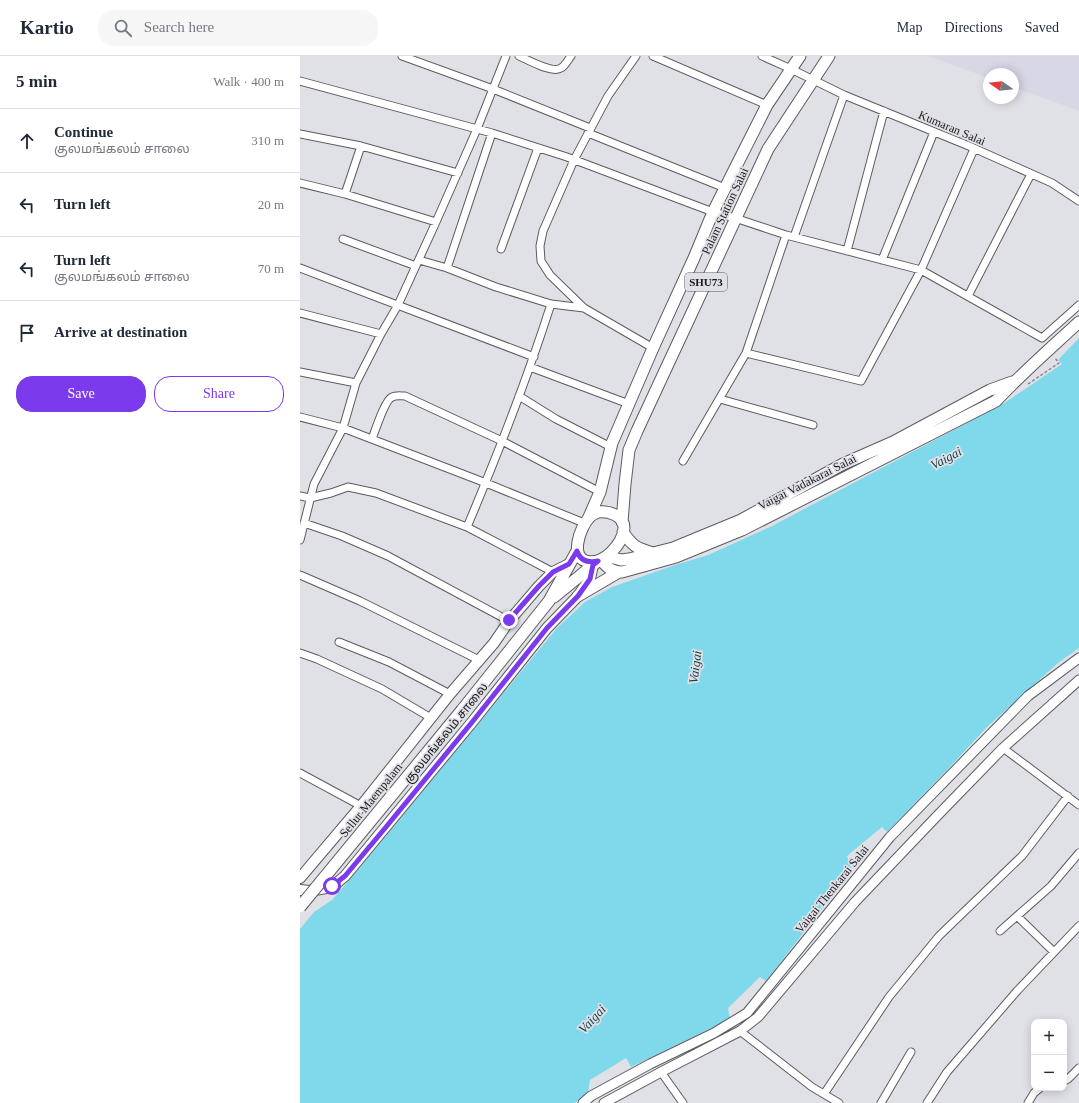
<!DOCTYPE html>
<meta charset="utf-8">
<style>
:root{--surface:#fff;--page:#f6f6f7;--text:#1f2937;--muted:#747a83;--line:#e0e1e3;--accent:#7c3aed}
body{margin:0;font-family:"Times New Roman","Noto Sans Tamil",serif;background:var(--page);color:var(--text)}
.controls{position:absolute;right:12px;bottom:12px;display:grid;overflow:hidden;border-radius:8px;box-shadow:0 2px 10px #0003}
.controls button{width:36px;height:36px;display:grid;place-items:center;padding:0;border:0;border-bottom:1px solid var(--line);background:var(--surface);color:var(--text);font:20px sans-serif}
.compass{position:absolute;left:683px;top:12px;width:36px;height:36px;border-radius:50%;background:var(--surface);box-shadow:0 2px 10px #0003;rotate:284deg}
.stop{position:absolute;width:12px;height:12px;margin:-9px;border:3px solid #7c3aed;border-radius:50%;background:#fff}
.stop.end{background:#7c3aed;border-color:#fff;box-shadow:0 1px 4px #0008}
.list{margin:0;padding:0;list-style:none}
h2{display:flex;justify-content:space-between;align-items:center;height:52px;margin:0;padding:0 16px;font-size:17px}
h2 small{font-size:13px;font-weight:400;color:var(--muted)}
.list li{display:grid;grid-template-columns:26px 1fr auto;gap:12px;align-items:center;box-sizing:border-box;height:64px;padding:0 16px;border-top:1px solid var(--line)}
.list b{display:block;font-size:15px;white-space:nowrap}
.list p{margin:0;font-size:13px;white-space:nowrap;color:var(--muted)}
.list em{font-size:13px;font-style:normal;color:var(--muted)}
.actions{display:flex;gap:8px;padding:12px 16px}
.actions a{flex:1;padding:9px 0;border:1px solid var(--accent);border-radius:16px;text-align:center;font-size:14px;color:var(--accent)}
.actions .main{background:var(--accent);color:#fff}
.icon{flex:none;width:22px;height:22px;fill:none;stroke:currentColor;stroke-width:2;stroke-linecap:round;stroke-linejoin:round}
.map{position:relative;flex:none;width:779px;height:1047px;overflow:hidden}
header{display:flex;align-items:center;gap:24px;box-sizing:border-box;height:56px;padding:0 20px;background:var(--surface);border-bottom:1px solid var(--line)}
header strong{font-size:19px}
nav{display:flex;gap:22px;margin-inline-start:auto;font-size:14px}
.search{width:280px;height:36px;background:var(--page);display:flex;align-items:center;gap:10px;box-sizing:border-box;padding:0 14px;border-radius:16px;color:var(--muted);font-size:15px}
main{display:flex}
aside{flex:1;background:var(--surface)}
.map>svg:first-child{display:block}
</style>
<header>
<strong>Kartio</strong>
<div class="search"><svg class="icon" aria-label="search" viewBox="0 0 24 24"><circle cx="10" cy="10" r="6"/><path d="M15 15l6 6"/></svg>Search here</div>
<nav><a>Map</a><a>Directions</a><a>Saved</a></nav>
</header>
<main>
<aside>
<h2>5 min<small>Walk · 400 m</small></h2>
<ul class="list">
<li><svg class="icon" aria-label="ahead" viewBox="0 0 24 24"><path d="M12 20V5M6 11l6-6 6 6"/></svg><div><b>Continue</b><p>குலமங்கலம் சாலை</p></div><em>310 m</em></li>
<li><svg class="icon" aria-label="left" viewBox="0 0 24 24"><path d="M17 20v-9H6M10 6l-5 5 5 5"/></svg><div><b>Turn left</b></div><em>20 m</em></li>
<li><svg class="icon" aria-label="left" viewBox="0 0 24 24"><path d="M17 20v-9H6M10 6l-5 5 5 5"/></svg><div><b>Turn left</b><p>குலமங்கலம் சாலை</p></div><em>70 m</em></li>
<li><svg class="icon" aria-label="arrive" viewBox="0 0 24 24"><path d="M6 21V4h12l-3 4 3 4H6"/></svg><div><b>Arrive at destination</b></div></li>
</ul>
<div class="actions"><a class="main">Save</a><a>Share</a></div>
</aside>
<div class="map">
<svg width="779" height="1047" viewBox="0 0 779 1047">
<rect width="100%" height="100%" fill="#e0e0e7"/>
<path fill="#d8d7e6" d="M 628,0 L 779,0 L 779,55 L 713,31 L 713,18 L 689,18 L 689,22 Z"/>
<path fill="#80d9eb" d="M 779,282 L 779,592 L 758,607 L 687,671 L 647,714 L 587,776 L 582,771 L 547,800 L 552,814 L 466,925 L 460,921 L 428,952 L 430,963 L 331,1011 L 326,1002 L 290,1024 L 288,1037 L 275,1047 L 0,1047 L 0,873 L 14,856 L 32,844 L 51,822 L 257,572 L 285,546 L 312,531 L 372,510 L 408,499 L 472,470 L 703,348 L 762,308 L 758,304 Z"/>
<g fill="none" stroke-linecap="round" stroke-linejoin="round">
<defs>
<path id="minor" d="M 102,0 L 193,33 L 290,72
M 219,0 C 228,4 253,18 261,12 C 265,10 268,4 271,0
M 336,0 L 308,40 L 274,104 L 243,175 L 240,190 L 241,205 L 250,219 L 284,252 L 353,292
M 353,0 L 467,49
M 462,0 L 491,13 L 544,39 L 669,90 L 752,127 L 779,145
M 0,25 L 192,77 L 267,101 L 413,156 L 435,162 L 486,179 L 621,214 L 742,282 L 779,249
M 288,77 L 425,132
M 0,78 L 61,90 L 158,117
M 0,127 L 45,138 L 136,166
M 45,138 L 61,90
M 494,181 L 544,39
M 43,183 L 116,210
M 201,193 L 238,92
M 547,195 L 584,55
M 119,204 L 147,212 L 196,231 L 251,248 L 284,252
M 582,204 L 634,76
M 0,212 L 234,301
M 147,212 L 192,77
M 668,240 L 731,118
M 0,257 L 81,278
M 446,297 L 561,325 L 621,214 L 674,93
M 230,311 L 329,348
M 0,316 L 56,327
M 219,340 L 256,363 L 311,391
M 420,343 L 513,369
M 0,361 L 43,372 L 186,427 L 284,467
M 72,383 C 75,375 85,344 92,341 C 96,339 101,340 105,340 L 202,385 L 300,436
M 383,405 L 446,297 L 486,179
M 0,440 L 10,442 L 31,437 L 48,431 L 76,437 L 167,471 C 198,398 227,323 251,248
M 4,467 L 42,480 L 88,500 L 209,565
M 167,471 L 253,516
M 0,484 L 14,428 L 43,372 L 56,327 L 81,278 L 98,249 L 136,166 L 177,73 L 206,0
M 0,519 L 60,545 L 179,604
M 39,586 L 89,606 L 150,638
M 0,597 L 17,603 L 82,633 L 131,662
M 703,692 L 779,749
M 0,717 L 61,750
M 717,860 L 754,896
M 700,875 L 751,830 L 779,797
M 440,975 L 512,1031 L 539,1047
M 361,1016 L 383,1047
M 764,1025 L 768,1023 L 779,1012
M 524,1038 L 589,941 L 639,880 L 722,800 L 768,740
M 581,1047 L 611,996
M 627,1047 L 647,1016 L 717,935 L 779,870
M 728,1047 L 734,1037 L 740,1032"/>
<path id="tertiary" d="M 283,1047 L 291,1040 L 350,1008 L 414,977 L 447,957 L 590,781 L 728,640 L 779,602
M 304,1047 L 361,1016 L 440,975 L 458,961 L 555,846 L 637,760 L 703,692 L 779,624"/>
<path id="secondary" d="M 0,822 L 61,750 L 150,638 L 194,587 L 209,565 L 239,530 L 253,516 L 269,508
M 0,834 L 9,835 L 32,831 L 45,820 L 173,665 L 247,572 L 278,540 L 290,523 L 293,509"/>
<path id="primary" d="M 298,456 C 308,455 324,459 324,472 C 323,488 303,510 286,505 C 270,501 280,472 288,463 C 290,459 294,458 298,456 Z
M 289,461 L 300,436 L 312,387 L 353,292 L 394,202 L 413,156 L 467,49 L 500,0
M 322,466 L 325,428 L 329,394 L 337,375 L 468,93 L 529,0
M 323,476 C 333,491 337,492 353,497
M 307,500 L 321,504 L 329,503 L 373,492 L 441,464 L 543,408 L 593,386 L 690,334 L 712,326
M 301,504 C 308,512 310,515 322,516 L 376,501 L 442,474 L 696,345 C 722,317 751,292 779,266
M 278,540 L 319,516
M 254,541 L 298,505
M 162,654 L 249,545 L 277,495"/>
</defs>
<use href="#minor" stroke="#5c5b61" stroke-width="9"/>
<use href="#tertiary" stroke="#5c5b61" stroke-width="11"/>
<use href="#secondary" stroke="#5c5b61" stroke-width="12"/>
<use href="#primary" stroke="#5c5b61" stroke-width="13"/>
<path stroke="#89898f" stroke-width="1.5" stroke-dasharray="3 2" stroke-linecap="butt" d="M 728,328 L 759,307 L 755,302 L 756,302"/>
<use href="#minor" stroke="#fff" stroke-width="7"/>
<use href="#tertiary" stroke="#fff" stroke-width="9"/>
<use href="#secondary" stroke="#fff" stroke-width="10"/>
<use href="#primary" stroke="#fff" stroke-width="11"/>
<defs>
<path id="primary-bridge" d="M 0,851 L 162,654"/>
</defs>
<use href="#primary-bridge" stroke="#5c5b61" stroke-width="13" stroke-linecap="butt"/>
<use href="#primary-bridge" stroke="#fff" stroke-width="11"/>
</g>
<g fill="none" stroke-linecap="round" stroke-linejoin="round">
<path stroke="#7c3aed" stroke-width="5" d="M 32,830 L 45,820 L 86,771 L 173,665 L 247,572 L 278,540 L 290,523 L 293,509 L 298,505 C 288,507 280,505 277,495 L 269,508 L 253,516 L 239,530 L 209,564"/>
</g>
<g text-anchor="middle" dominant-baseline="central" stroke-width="3.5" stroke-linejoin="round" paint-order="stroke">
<rect fill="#e0e0e7" stroke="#555559" stroke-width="1" x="385" y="217" width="42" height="18" rx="3"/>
<g font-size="11" font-weight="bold" fill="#19191c">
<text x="406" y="226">SHU73</text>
</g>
<g font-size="12" fill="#19191c" stroke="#e0e0e7">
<text transform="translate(652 72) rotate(23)">Kumaran Salai</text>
<text transform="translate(425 155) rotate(-65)">Palam Station Salai</text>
<text transform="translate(507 426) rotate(-27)">Vaigai Vadakarai Salai</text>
<text transform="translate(146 677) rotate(-51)">குலமங்கலம் சாலை</text>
<text transform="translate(71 744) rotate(-51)">Sellur Maempalam</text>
<text transform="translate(532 833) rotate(-51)">Vaigai Thenkarai Salai</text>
</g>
<g font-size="13" font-style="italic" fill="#143e46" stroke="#e0e0e7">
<text transform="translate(646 402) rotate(-28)">Vaigai</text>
<text transform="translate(395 611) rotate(-83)">Vaigai</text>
<text transform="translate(292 963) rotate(-47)">Vaigai</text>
</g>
</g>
</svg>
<div class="controls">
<button>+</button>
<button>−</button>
</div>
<svg class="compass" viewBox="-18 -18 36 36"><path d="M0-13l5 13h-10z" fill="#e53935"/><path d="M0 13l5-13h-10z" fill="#747a83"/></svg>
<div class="stop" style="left:32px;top:830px"></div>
<div class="stop end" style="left:209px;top:564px"></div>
</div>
</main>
